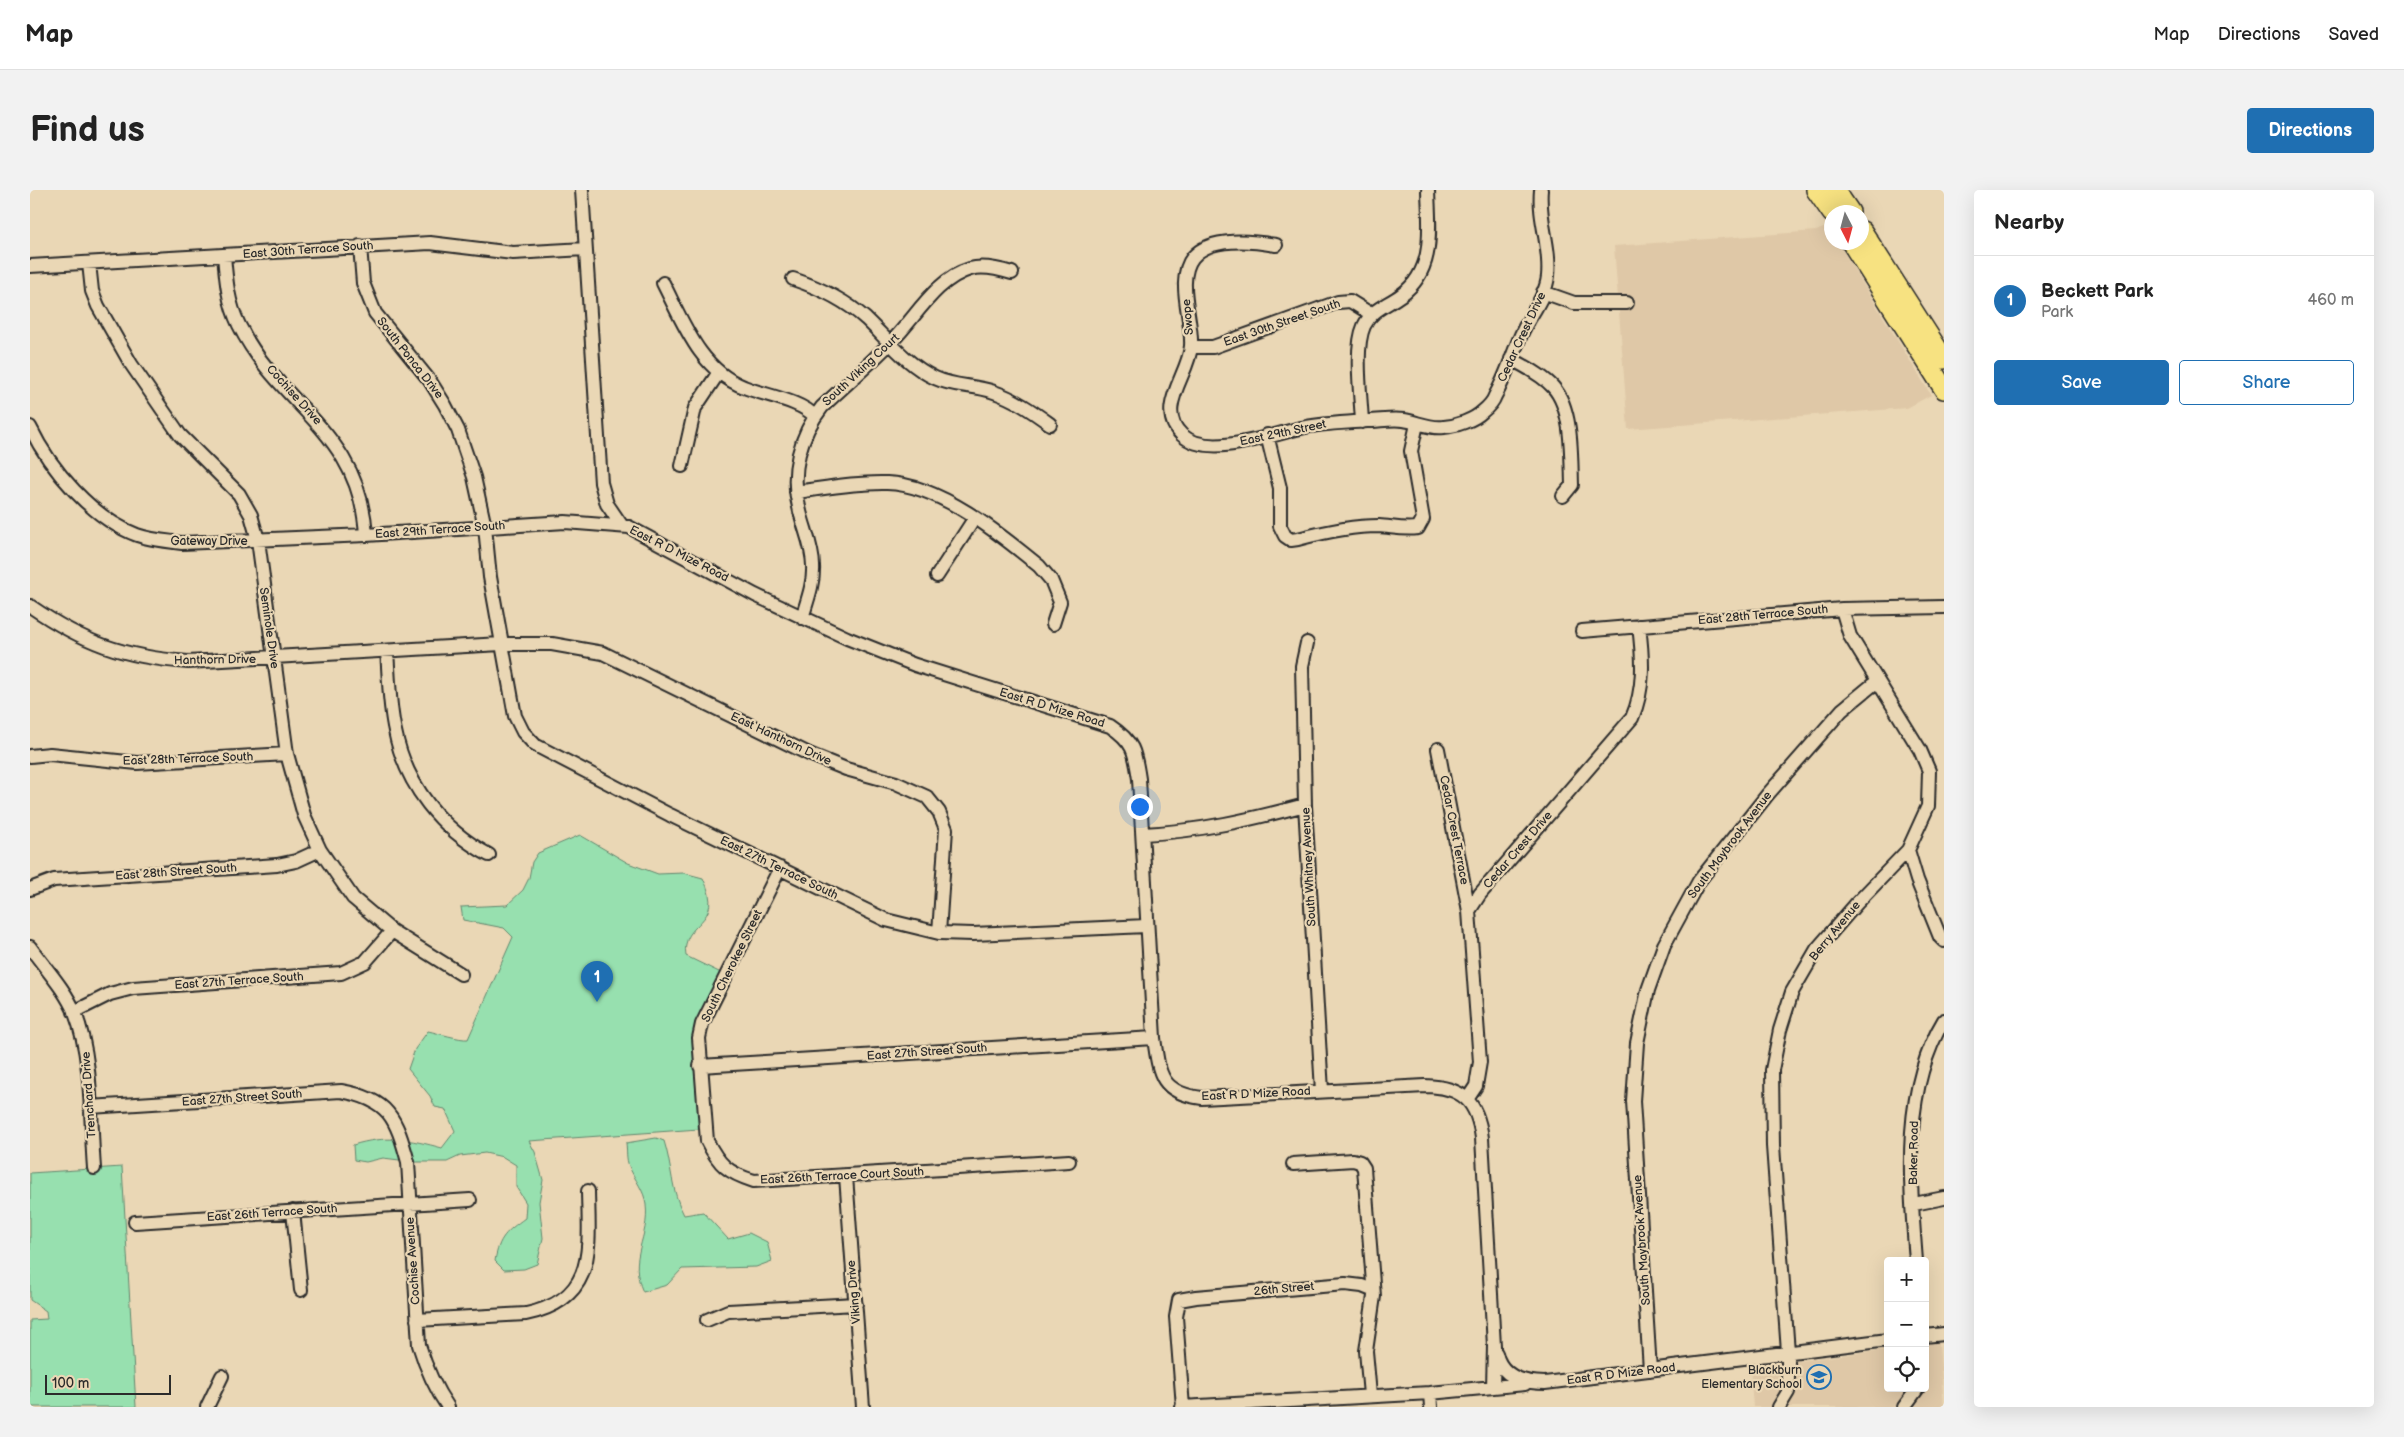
<!DOCTYPE html>
<meta charset="utf-8">
<style>
:root{--surface:#fff;--page:#f2f2f2;--text:#222;--muted:#767676;--line:#e0e0e0;--accent:#1f6fb2}
body{margin:0;font-family:"Balsamiq Sans",sans-serif;background:var(--page);color:var(--text)}
.controls{position:absolute;right:15px;bottom:15px;display:grid;overflow:hidden;border-radius:5px;box-shadow:0 5px 20px #0002}
.controls button{width:45px;height:45px;display:grid;place-items:center;padding:0;border:0;border-bottom:1px solid var(--line);background:var(--surface);color:var(--text);font:25px sans-serif}
.compass{position:absolute;left:1794px;top:15px;width:45px;height:45px;border-radius:50%;background:var(--surface);box-shadow:0 5px 20px #0002;rotate:174deg}
.scale{position:absolute;left:15px;bottom:12px;width:126px;box-sizing:border-box;padding-left:5px;border:2px solid #2b2b2b;border-top:0;font-size:14px;line-height:18px;white-space:nowrap;color:#2b2b2b;-webkit-text-stroke:4px #ead7b5;paint-order:stroke}
.you{position:absolute;left:1109px;top:616px;width:18px;height:18px;margin:-12px;border:4px solid #fff;border-radius:50%;background:#1a73e8;box-shadow:0 0 0 8px #1a73e833}
.badge{display:grid;place-items:center;width:32px;height:32px;border-radius:50%;background:var(--accent);color:#fff;font-size:16px;font-weight:700}
.pin{position:absolute;translate:-50% -41px;filter:drop-shadow(0 1px 2px #0008)}
.pin::after{content:'';position:absolute;top:26px;width:18px;height:15px;background:inherit;clip-path:polygon(0 0,100% 0,50% 100%)}
.list{margin:0;padding:0;list-style:none}
h2{display:flex;justify-content:space-between;align-items:center;height:65px;margin:0;padding:0 20px;font-size:21px}
h2 small{font-size:16px;font-weight:400;color:var(--muted)}
.list li{display:grid;grid-template-columns:32px 1fr auto;gap:15px;align-items:center;box-sizing:border-box;height:90px;padding:0 20px;border-top:1px solid var(--line)}
.list b{display:block;font-size:19px;white-space:nowrap}
.list p{margin:0;font-size:16px;white-space:nowrap;color:var(--muted)}
.list em{font-size:16px;font-style:normal;color:var(--muted)}
.actions{display:flex;gap:10px;padding:15px 20px}
.actions a{flex:1;padding:11px 0;border:1px solid var(--accent);border-radius:5px;text-align:center;font-size:18px;color:var(--accent)}
.actions .main{background:var(--accent);color:#fff}
.icon{flex:none;width:28px;height:28px;fill:none;stroke:currentColor;stroke-width:2;stroke-linecap:round;stroke-linejoin:round}
.map{position:relative;flex:none;width:1914px;height:1217px;overflow:hidden;border-radius:5px}
header{display:flex;align-items:center;gap:30px;box-sizing:border-box;height:70px;padding:0 25px;background:var(--surface);border-bottom:1px solid var(--line)}
header strong{font-size:24px}
nav{display:flex;gap:28px;margin-inline-start:auto;font-size:18px}
.intro{display:flex;align-items:center;justify-content:space-between;box-sizing:border-box;height:120px;padding:0 30px}
h1{margin:0;font-size:35px}
.button{padding:12px 22px;border-radius:5px;background:var(--accent);color:#fff;font-size:18px;font-weight:700}
main{display:flex;gap:30px;padding:0 30px}
aside{flex:1;background:var(--surface);border-radius:5px;box-shadow:0 5px 20px #0002}
.map>svg:first-child{display:block}
</style>
<header>
<strong>Map</strong>
<nav><a>Map</a><a>Directions</a><a>Saved</a></nav>
</header>
<div class="intro"><h1>Find us</h1><a class="button">Directions</a></div>
<main>
<div class="map">
<svg width="1914" height="1217" viewBox="0 0 1914 1217">
<rect width="100%" height="100%" fill="#ead7b5"/>
<filter id="ink" filterUnits="userSpaceOnUse"><feTurbulence type="fractalNoise" baseFrequency=".02" numOctaves="2"/><feDisplacementMap in="SourceGraphic" scale="10" xChannelSelector="R" yChannelSelector="G"/><feConvolveMatrix kernelMatrix="1 2 1 2 8 2 1 2 1" color-interpolation-filters="sRGB"/></filter>
<g filter="url(#ink)">
<path fill="#dfc8a7" d="M 1798,36 L 1801,41 L 1802,52 L 1808,53 L 1901,205 L 1877,218 L 1598,239 L 1584,56 L 1786,41 Z
M 1909,1153 L 1914,1217 L 1723,1217 L 1720,1177 L 1858,1159 L 1858,1198 L 1895,1198 L 1895,1154 Z"/>
<path fill="#97e0af" stroke="#61866d" d="M 550,645 L 598,673 L 628,684 L 654,683 L 673,688 C 697,737 650,729 656,766 L 691,783 L 663,854 L 669,939 L 499,951 L 505,962 L 513,990 L 509,1012 L 513,1048 L 507,1074 L 494,1079 L 474,1080 L 465,1071 C 469,1047 476,1042 495,1028 L 496,1013 L 486,997 L 486,975 L 473,967 L 455,963 L 430,966 L 417,972 L 386,972 L 353,968 L 336,972 L 324,970 L 323,955 C 355,945 380,949 412,958 L 425,941 L 415,919 L 405,917 L 400,906 L 378,879 L 385,859 L 398,841 C 408,843 430,850 438,849 L 483,747 L 474,738 L 433,730 L 431,717 L 477,715 L 493,700 L 499,688 L 502,672 L 508,663 Z
M 626,948 L 634,951 C 642,976 641,1001 654,1025 L 673,1022 L 698,1049 L 719,1043 L 737,1052 L 742,1071 L 726,1077 L 652,1079 L 637,1095 L 613,1102 C 597,1067 620,1048 616,1015 C 615,1001 604,989 599,976 C 596,969 597,961 596,953 Z
M 92,977 L 106,1217 L 0,1217 L 0,1130 L 17,1129 L 16,1121 L 0,1110 L 0,983 Z"/>
<g fill="none" stroke-linecap="round" stroke-linejoin="round">
<defs>
<path id="minor" d="M 552,0 L 571,293 L 577,314 L 592,336
M 1246,55 C 1222,51 1181,46 1163,67 C 1145,89 1163,131 1161,156 C 1159,185 1124,219 1152,245 C 1178,269 1240,245 1271,238 C 1293,233 1315,233 1337,231 C 1349,231 1362,228 1374,230 C 1387,232 1400,239 1414,237 C 1426,236 1444,230 1452,222 C 1457,218 1463,212 1465,206 C 1476,187 1482,165 1491,145 C 1499,126 1516,107 1518,86 C 1521,56 1508,30 1511,0
M 330,56 L 333,93 L 345,123 L 400,191 L 415,215 L 428,240 L 444,287 L 455,337 L 460,387 L 485,526 L 493,542 L 505,555 L 640,625 L 856,730 L 909,743 L 943,744 L 1116,736
M 194,65 C 196,90 198,113 209,135 C 249,217 330,240 336,345
M 59,73 L 62,101 L 68,116 L 101,174 L 150,245 L 209,304 L 221,325 L 228,350 L 257,564 L 274,625 L 290,660 L 323,708 L 362,741 L 431,784
M 0,76 L 400,53 L 483,63 L 555,59
M 763,89 C 790,98 815,110 836,129 C 858,150 877,175 905,188 C 924,197 945,195 964,202 C 985,209 1002,221 1020,234
M 633,93 C 653,132 670,180 714,197 C 733,205 772,211 784,226
M 1513,102 L 1544,113 L 1597,113
M 1161,157 L 1183,157 L 1308,112 L 1320,111 L 1341,124
M 1481,169 C 1495,176 1512,185 1523,197 C 1543,219 1541,267 1542,295 L 1533,306
M 1332,232 C 1331,207 1324,158 1334,136 C 1342,119 1356,116 1371,105 C 1406,80 1399,38 1398,0
M 0,237 C 20,279 62,328 107,345 C 121,350 137,351 152,353 L 336,345 L 535,332 L 599,337 L 725,405 L 817,448 L 885,475 L 1080,536 C 1104,552 1105,562 1109,589 L 1124,848 C 1129,885 1131,903 1172,908 L 1395,896 C 1433,897 1447,911 1452,948 L 1464,1156 L 1463,1197
M 1237,245 L 1250,298 L 1250,336 L 1255,346 L 1261,350 L 1268,349 C 1294,342 1321,336 1349,336 C 1363,337 1374,340 1388,338 L 1393,329 L 1381,261 L 1387,234
M 652,276 L 665,218 L 689,182
M 766,302 C 796,298 827,292 857,293 C 909,294 970,344 1009,376 L 1021,390 L 1030,412 L 1023,434
M 907,386 L 944,329
M 0,416 C 54,453 93,467 158,472 L 471,454 L 522,454 L 573,463 L 779,564 L 816,579 L 866,593 L 897,607 L 909,622 L 916,639 L 909,743
M 772,428 C 777,411 784,394 783,376 C 783,356 773,337 769,317 C 760,282 770,245 792,217 C 815,195 840,174 862,151 C 886,127 906,89 940,79 C 953,75 969,79 982,83
M 1552,441 L 1812,419 L 1914,417
M 1277,453 L 1272,476 L 1275,615 L 1292,901
M 357,461 C 359,487 359,515 365,541 C 376,596 411,639 459,665
M 1408,559 L 1439,721 L 1450,872 L 1446,896 L 1438,908
M 0,566 L 20,564 L 107,573 L 257,564
M 1113,644 C 1171,641 1219,630 1275,615
M 1878,660 L 1887,690 L 1910,747 L 1914,751
M 750,678 L 672,834 L 669,848 L 677,951 C 689,975 698,983 724,991 L 1039,971
M 0,699 L 24,690 L 247,675 L 266,671 L 290,660
M 1439,721 L 1450,704 L 1602,528 C 1615,498 1613,468 1609,436
M 0,757 C 15,778 35,799 45,823 C 63,869 60,929 64,978
M 44,822 L 80,804 L 103,798 L 311,783 L 335,772 L 362,741
M 670,876 L 1124,848
M 60,917 L 311,901 C 359,909 366,928 378,972 L 389,1155 C 396,1178 404,1197 418,1217
M 1263,974 L 1323,970 L 1330,972 L 1334,978 L 1344,1106 L 1336,1161 L 1340,1205
M 816,986 L 833,1217
M 1884,1014 L 1914,1008
M 263,1021 L 271,1100
M 105,1032 L 440,1010
M 1886,1071 C 1880,992 1871,901 1914,830
M 387,1130 L 496,1124 C 567,1109 559,1059 558,1001
M 677,1130 L 698,1121 L 826,1114
M 1895,1146 L 1914,1144
M 1466,1163 C 1471,1187 1493,1193 1515,1193 L 1858,1150
M 1620,1180 L 1603,911 L 1607,853 L 1618,800 L 1634,755 L 1669,691 L 1738,604 L 1812,520 L 1846,492
M 1400,1203 L 1401,1217
M 177,1217 L 192,1186
M 1152,1217 L 1400,1203 L 1495,1194
M 1153,1217 L 1146,1127 L 1149,1110 L 1166,1107 L 1315,1094 L 1332,1096 L 1342,1100
M 1749,1217 L 1758,1202 L 1758,1162 L 1743,956 L 1742,880 L 1750,840 L 1762,802 L 1787,759 L 1827,713 L 1878,660 L 1898,616 L 1899,581 L 1890,560 L 1820,446 L 1812,419
M 1874,1217 L 1888,1198"/>
<path id="highway" d="M 1786,0 L 1802,23
M 1805,0 L 1820,22
M 1832,41 L 1914,169
M 1821,52 L 1914,199"/>
</defs>
<use href="#minor" stroke="#2b2b2b" stroke-width="16"/>
<use href="#highway" stroke="#2b2b2b" stroke-width="22"/>
<use href="#minor" stroke="#ead7b5" stroke-width="12"/>
<use href="#highway" stroke="#f7e281" stroke-width="19"/>
</g>
</g>
<defs>
<symbol id="school-ring" viewBox="-11 -11 22 22"><circle r="9.5" fill="#ead7b5" stroke="#1f6fb2" stroke-width="1.5"/><path d="M0-5L7-2L0 1L-7-2ZM-4 1L0 2.5L4 1V4Q0 6-4 4Z" fill="#1f6fb2"/></symbol>
</defs>
<g fill-rule="evenodd">
<use href="#school-ring" x="1775" y="1173" width="28" height="28"/>
</g>
<g text-anchor="middle" dominant-baseline="central" stroke-width="4.5" stroke-linejoin="round" paint-order="stroke">
<g font-size="12" fill="#2b2b2b" stroke="#ead7b5">
<text transform="translate(278 60) rotate(-4)">East 30th Terrace South</text>
<text transform="translate(1158 127) rotate(-95)">Swope</text>
<text transform="translate(1252 133) rotate(-19)">East 30th Street South</text>
<text transform="translate(1492 147) rotate(-65)">Cedar Crest Drive</text>
<text transform="translate(380 168) rotate(52)">South Ponca Drive</text>
<text transform="translate(831 180) rotate(-43)">South Viking Court</text>
<text transform="translate(264 205) rotate(48)">Cochise Drive</text>
<text transform="translate(1253 243) rotate(-12)">East 29th Street</text>
<text transform="translate(410 340) rotate(-4)">East 29th Terrace South</text>
<text x="179" y="351">Gateway Drive</text>
<text transform="translate(649 364) rotate(27)">East R D Mize Road</text>
<text transform="translate(1733 425) rotate(-5)">East 28th Terrace South</text>
<text transform="translate(239 438) rotate(82)">Seminole Drive</text>
<text transform="translate(185 470) rotate(-1)">Hanthorn Drive</text>
<text transform="translate(1022 518) rotate(17)">East R D Mize Road</text>
<text transform="translate(751 549) rotate(25)">East Hanthorn Drive</text>
<text transform="translate(158 569) rotate(-2)">East 28th Terrace South</text>
<text transform="translate(1424 640) rotate(79)">Cedar Crest Terrace</text>
<text transform="translate(1700 655) rotate(-53)">South Maybrook Avenue</text>
<text transform="translate(1488 660) rotate(-49)">Cedar Crest Drive</text>
<text transform="translate(1279 677) rotate(-93)">South Whitney Avenue</text>
<text transform="translate(749 678) rotate(26)">East 27th Terrace South</text>
<text transform="translate(146 682) rotate(-4)">East 28th Street South</text>
<text transform="translate(1805 741) rotate(-51)">Berry Avenue</text>
<text transform="translate(702 776) rotate(-64)">South Cherokee Street</text>
<text transform="translate(209 791) rotate(-4)">East 27th Terrace South</text>
<text transform="translate(897 862) rotate(-4)">East 27th Street South</text>
<text transform="translate(1226 904) rotate(-3)">East R D Mize Road</text>
<text transform="translate(59 905) rotate(-94)">Trenchard Drive</text>
<text transform="translate(212 908) rotate(-4)">East 27th Street South</text>
<text transform="translate(1884 963) rotate(-89)">Baker Road</text>
<text transform="translate(812 986) rotate(-3)">East 26th Terrace Court South</text>
<text transform="translate(242 1023) rotate(-4)">East 26th Terrace South</text>
<text transform="translate(1612 1050) rotate(-94)">South Maybrook Avenue</text>
<text transform="translate(383 1071) rotate(-94)">Cochise Avenue</text>
<text transform="translate(1254 1099) rotate(-5)">26th Street</text>
<text transform="translate(824 1102) rotate(-95)">Viking Drive</text>
<text transform="translate(1591 1184) rotate(-7)">East R D Mize Road</text>
</g>
<g font-size="12" fill="#2b2b2b" stroke="#ead7b5" text-anchor="end">
<text x="1772" y="1180">Blackburn<tspan x="1772" dy="14">Elementary School</tspan></text>
</g>
</g>
</svg>
<div class="controls">
<button>+</button>
<button>−</button>
<button><svg class="icon" aria-label="locate" viewBox="0 0 24 24"><circle cx="12" cy="12" r="6"/><path d="M12 2v4M12 18v4M2 12h4M18 12h4"/></svg></button>
</div>
<svg class="compass" viewBox="-18 -18 36 36"><path d="M0-13l5 13h-10z" fill="#e53935"/><path d="M0 13l5-13h-10z" fill="#767676"/></svg>
<div class="scale">100 m</div>
<div class="you"></div>
<div class="pin badge" style="left:567px;top:812px">1</div>
</div>
<aside>
<h2>Nearby<small></small></h2>
<ul class="list">
<li><span class="badge">1</span><div><b>Beckett Park</b><p>Park</p></div><em>460 m</em></li>
</ul>
<div class="actions"><a class="main">Save</a><a>Share</a></div>
</aside>
</main>
